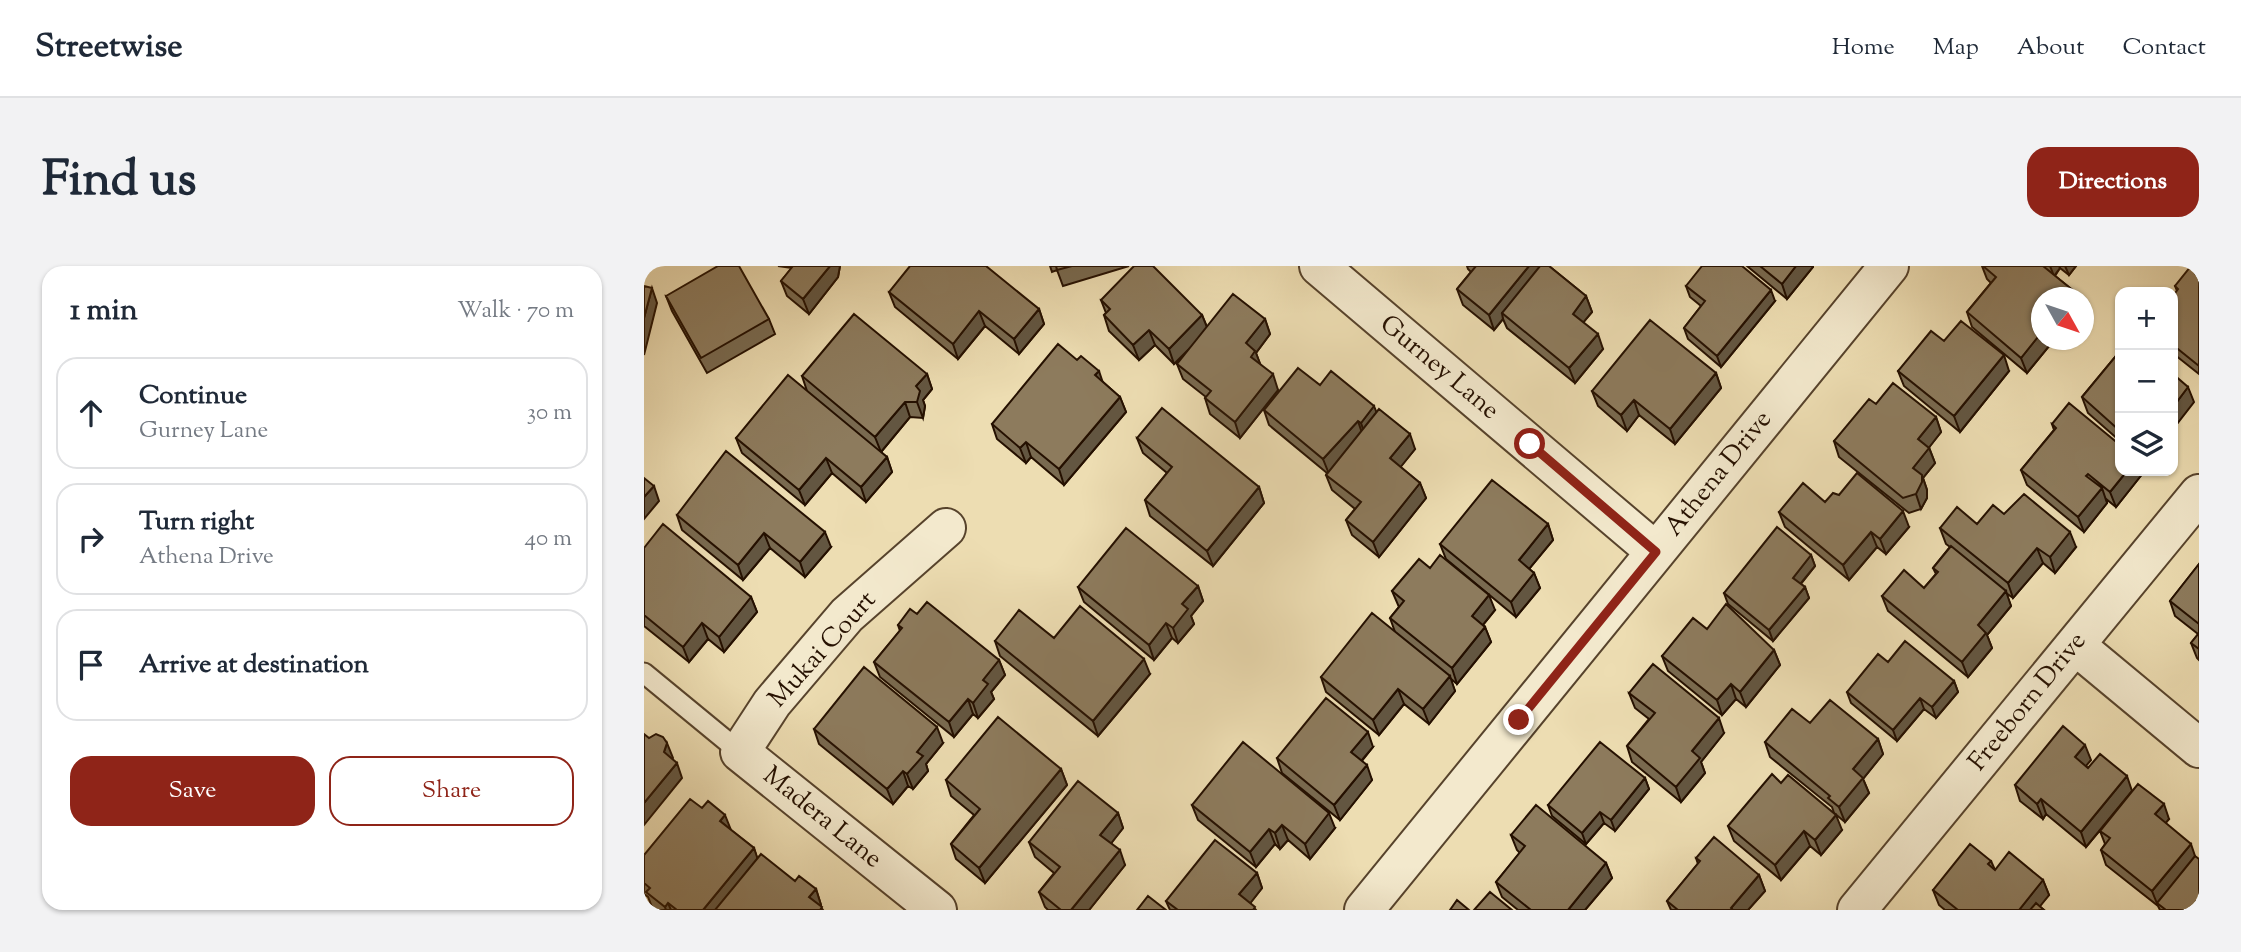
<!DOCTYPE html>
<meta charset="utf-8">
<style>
:root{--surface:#fff;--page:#f2f2f3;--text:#1f2937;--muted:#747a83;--line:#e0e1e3;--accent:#8f2418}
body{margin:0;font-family:"Sorts Mill Goudy",serif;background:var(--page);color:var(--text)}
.controls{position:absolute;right:21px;top:21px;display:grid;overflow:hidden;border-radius:14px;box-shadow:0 2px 5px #0004}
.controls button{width:63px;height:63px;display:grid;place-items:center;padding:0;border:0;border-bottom:2px solid var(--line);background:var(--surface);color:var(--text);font:35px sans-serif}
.compass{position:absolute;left:1387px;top:21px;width:63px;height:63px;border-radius:50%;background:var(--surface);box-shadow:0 2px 5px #0004;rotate:130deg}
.stop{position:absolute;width:21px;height:21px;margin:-16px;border:5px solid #8f2418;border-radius:50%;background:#fff}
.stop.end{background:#8f2418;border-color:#fff;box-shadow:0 2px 7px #0008}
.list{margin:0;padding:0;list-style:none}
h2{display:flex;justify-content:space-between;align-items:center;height:91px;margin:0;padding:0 28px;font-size:30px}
h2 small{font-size:23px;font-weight:400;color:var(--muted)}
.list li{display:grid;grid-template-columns:46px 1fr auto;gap:21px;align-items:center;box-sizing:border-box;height:112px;margin:0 14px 14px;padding:0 14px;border:2px solid var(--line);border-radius:21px}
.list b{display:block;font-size:26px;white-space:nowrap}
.list p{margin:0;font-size:23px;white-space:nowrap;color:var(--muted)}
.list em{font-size:23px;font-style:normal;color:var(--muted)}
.actions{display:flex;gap:14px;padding:21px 28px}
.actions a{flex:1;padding:16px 0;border:2px solid var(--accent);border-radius:21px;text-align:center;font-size:24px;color:var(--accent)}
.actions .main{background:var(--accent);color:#fff}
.icon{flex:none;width:38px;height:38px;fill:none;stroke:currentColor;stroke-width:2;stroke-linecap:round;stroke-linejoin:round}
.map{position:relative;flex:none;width:1555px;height:644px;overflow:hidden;border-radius:21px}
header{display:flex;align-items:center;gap:42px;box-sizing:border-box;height:98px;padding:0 35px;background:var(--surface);border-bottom:2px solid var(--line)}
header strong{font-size:33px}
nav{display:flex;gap:38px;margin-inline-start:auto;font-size:24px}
.intro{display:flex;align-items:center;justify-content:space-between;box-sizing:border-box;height:168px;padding:0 42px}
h1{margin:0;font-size:49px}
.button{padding:18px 32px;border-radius:21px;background:var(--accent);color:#fff;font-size:24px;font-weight:700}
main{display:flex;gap:42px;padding:0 42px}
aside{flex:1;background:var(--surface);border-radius:21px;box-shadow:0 2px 5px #0004}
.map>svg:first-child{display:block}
</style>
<header>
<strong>Streetwise</strong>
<nav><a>Home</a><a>Map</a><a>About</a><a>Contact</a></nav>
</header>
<div class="intro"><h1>Find us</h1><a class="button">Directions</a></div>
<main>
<aside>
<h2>1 min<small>Walk · 70 m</small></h2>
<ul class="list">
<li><svg class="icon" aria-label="ahead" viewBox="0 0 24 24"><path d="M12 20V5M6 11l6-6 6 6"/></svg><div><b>Continue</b><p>Gurney Lane</p></div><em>30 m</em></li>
<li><svg class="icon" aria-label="right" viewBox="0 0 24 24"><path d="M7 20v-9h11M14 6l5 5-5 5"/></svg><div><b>Turn right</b><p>Athena Drive</p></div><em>40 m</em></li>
<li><svg class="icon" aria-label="arrive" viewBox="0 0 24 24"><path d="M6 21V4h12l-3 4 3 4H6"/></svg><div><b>Arrive at destination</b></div></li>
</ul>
<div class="actions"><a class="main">Save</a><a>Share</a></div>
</aside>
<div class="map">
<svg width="1555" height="644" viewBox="0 0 1555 644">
<rect width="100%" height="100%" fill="#edddb2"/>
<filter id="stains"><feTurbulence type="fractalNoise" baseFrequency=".00286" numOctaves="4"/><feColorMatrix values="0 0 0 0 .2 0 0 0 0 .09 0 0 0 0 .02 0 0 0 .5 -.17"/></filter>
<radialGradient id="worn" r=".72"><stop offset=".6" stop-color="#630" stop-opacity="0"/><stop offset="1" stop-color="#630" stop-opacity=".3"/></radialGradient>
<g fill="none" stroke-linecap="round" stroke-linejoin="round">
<defs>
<path id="lane" d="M 0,407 L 96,486"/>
<path id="street" d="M 675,0 L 1012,286
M 1431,379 L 1555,482
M 293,644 L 96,486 L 128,437 L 203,349 L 302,262
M 720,644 L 1245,0
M 1213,644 L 1555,228"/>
</defs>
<use href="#lane" stroke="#57432c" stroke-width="23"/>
<use href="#street" stroke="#57432c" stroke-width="42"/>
<use href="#lane" stroke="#f3e9cd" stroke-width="19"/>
<use href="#street" stroke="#f3e9cd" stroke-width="38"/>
</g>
<path fill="#796a50" stroke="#251000" stroke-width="2" d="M 134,0 L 196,0 L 194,11 L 165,48 L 143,30 L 137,15 L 148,2 Z
M 406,0 L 485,0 L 419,20 L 413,4 L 408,6 Z
M 823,0 L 905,0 L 942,30 L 948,46 L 939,56 L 959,83 L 931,117 L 863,62 L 859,53 L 850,64 L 819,39 L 813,23 L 827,6 L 824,3 Z
M 1103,0 L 1169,0 L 1169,1 L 1143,33 Z
M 1338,0 L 1432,0 L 1425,9 L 1416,2 L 1411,10 L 1431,26 L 1433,32 L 1397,32 L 1397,74 L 1410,74 L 1383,107 L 1328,61 L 1323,46 L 1347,17 L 1343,13 Z
M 1555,5 L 1555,108 L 1531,89 L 1529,83 L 1529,30 L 1533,25 L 1531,20 Z
M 1042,20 L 1131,35 L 1077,101 L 1044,73 L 1040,62 L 1057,40 L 1046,31 Z
M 245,26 L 395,43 L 400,58 L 375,88 L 341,60 L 314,93 L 251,41 Z
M 22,30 L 125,53 L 131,68 L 63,107 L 28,45 Z
M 457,34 L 558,49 L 563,61 L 621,53 L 626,68 L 612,87 L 616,98 L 634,124 L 596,172 L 566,148 L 561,132 L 562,131 L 539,113 L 533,98 L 547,81 L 530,98 L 511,79 L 495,94 L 465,65 L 460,49 L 462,47 Z
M 1300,75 L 1365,105 L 1316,166 L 1260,120 L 1254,105 Z
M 1476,85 L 1476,175 L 1444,147 L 1438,131 Z
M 1072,107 L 1077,122 L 1031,178 L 995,149 L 983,165 L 954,140 L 948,125 Z
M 283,108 L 288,123 L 279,134 L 281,140 L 279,152 L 266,151 L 237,186 L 243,191 L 248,206 L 222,236 L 188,207 L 161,239 L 98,187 L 92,172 L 163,125 L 158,110 Z
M 459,116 L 476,131 L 482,146 L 420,219 L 387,191 L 382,197 L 353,173 L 348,158 Z
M 676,119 L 733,147 L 771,183 L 756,201 L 776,217 L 782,232 L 735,291 L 708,269 L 702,254 L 711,243 L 688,224 L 682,209 L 683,207 L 625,159 L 620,144 Z
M 1232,138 L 1292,151 L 1297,166 L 1285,181 L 1291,197 L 1279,212 L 1283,224 L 1283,232 L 1277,243 L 1265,247 L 1195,191 L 1190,175 Z
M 1408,158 L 1499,207 L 1472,241 L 1462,233 L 1463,237 L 1440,266 L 1383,219 L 1377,204 L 1410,164 Z
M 493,172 L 615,221 L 620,237 L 569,300 L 506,250 L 501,234 L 523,207 L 499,187 Z
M 1181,236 L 1265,261 L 1242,288 L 1233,281 L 1205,314 L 1141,261 L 1135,246 Z
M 1360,248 L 1432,281 L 1411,307 L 1399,297 L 1369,332 L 1362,327 L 1367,340 L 1343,369 L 1348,382 L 1324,411 L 1244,345 L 1238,330 L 1280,322 L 1292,308 L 1289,302 L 1306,281 L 1302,278 L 1296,262 L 1333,258 Z
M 33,249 L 187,281 L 161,311 L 126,282 L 99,314 L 38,264 Z
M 904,258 L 909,274 L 885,303 L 890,307 L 896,322 L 872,351 L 802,293 L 796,278 Z
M 0,282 L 107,331 L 113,346 L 80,386 L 64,373 L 45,396 L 0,360 Z
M 1167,289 L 1171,300 L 1157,318 L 1161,321 L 1165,332 L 1129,375 L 1084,338 L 1080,327 Z
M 1555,298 L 1555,394 L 1553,392 L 1547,377 L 1554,368 L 1531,350 L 1526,335 Z
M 786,302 L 851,344 L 839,359 L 841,361 L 847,376 L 813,418 L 806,412 L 811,425 L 785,458 L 760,438 L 735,469 L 682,426 L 677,411 L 751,366 L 746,352 L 755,341 L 748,325 Z
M 554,320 L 559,335 L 547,350 L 550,358 L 534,377 L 528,372 L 510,394 L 440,336 L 434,321 Z
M 273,348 L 355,394 L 361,409 L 347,426 L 350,433 L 334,452 L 329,448 L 310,471 L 236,411 L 230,396 L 256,365 L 254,359 Z
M 1063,363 L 1130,384 L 1136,399 L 1102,441 L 1092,433 L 1078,449 L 1024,405 L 1018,390 Z
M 410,372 L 506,408 L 454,470 L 356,390 L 351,375 Z
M 1244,396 L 1310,415 L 1314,426 L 1292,452 L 1280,443 L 1253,475 L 1207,437 L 1203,426 Z
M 985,427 L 1080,467 L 1057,496 L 1061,507 L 1037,536 L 988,496 L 983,480 L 1005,453 L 991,442 Z
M 1166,457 L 1234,473 L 1239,488 L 1219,513 L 1225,527 L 1201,556 L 1190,547 L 1188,541 L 1126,491 L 1121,476 Z
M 170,463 L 299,477 L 282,498 L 284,505 L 269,523 L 264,520 L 249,538 L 175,478 Z
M 729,481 L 718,495 L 728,514 L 696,554 L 638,507 L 633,492 Z
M 1447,494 L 1441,500 L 1444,502 L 1488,525 L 1525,553 L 1521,557 L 1555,644 L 1516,644 L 1514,640 L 1462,599 L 1457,584 L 1461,578 L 1456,565 L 1483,532 L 1442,581 L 1402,548 L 1399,553 L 1376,535 L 1371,519 Z
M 417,503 L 423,519 L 341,617 L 312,593 L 307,578 L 330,549 L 307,530 L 302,514 Z
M 1001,512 L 1005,523 L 971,565 L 960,557 L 942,578 L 908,550 L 904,539 Z
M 1137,517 L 1198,564 L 1177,589 L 1166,580 L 1137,614 L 1090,575 L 1084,560 Z
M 548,539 L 691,562 L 666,593 L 644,574 L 636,583 L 631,578 L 612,601 L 554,554 Z
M 58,542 L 110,582 L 113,592 L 151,615 L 172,623 L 177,639 L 176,640 L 179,644 L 11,644 L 8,641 L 4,631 L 0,628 L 0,589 Z
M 474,547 L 479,562 L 467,577 L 481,599 L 445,644 L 404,644 L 401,641 L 395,626 L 410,607 L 391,591 L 385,576 Z
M 867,569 L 962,597 L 968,612 L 941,644 L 874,644 L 858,631 L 852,616 L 876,587 L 873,584 Z
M 1052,592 L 1115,609 L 1121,625 L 1104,644 L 1027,644 L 1023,635 L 1054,598 Z
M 1347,595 L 1351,604 L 1399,614 L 1405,629 L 1395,640 L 1400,644 L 1301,644 L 1295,639 L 1289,624 Z
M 613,607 L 618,622 L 606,637 L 612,644 L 526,644 L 522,635 Z"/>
<path fill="#635641" stroke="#251000" stroke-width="2" d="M 186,0 L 196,0 L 194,11 L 165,48 L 159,33 Z
M 885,0 L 902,0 L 858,47 L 859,53 L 850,64 L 845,49 Z
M 1152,0 L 1169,0 L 1169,1 L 1143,33 L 1138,18 Z
M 1406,0 L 1415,0 L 1416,2 L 1410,10 Z
M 1421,0 L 1432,0 L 1425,9 Z
M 8,22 L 13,37 L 0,89 L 0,52 Z
M 1127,24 L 1131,35 L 1077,101 L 1073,90 Z
M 942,30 L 948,46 L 934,63 L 929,48 Z
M 395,43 L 400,58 L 375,88 L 370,73 Z
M 335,45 L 341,60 L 314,93 L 309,78 Z
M 558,49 L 564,64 L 530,98 L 525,83 Z
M 621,53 L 626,68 L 612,87 L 617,100 L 612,106 L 602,77 Z
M 505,64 L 511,79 L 495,94 L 489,79 Z
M 1397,67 L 1397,74 L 1410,74 L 1383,107 L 1377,92 Z
M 954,68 L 959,83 L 931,117 L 925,102 Z
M 1360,89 L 1365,105 L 1316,166 L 1310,150 Z
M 455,105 L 460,120 L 451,109 Z
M 1072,107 L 1077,122 L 1031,178 L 1026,163 Z
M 283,108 L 288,123 L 279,134 L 281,140 L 279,152 L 273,136 L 272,120 Z
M 629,108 L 634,124 L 596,172 L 591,156 Z
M 1544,121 L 1550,136 L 1529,163 L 1529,141 Z
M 476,131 L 482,146 L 420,219 L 415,203 Z
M 990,134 L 995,149 L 983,165 L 977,149 Z
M 261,136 L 266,151 L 237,186 L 231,171 Z
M 730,140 L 736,155 L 722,172 L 717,157 Z
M 1292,151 L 1297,166 L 1280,188 L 1274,173 Z
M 714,155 L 719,170 L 685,208 L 679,193 Z
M 766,168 L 771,183 L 751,208 L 746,192 Z
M 382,176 L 387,191 L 382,197 L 376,182 Z
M 1285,182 L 1291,197 L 1279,212 L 1283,224 L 1283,232 L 1277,243 L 1272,228 L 1269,202 Z
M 243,191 L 248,206 L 222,236 L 217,221 Z
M 182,192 L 188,207 L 161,239 L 155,224 Z
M 1483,205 L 1498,205 L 1499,207 L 1472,241 L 1466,226 Z
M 776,217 L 782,232 L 735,291 L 729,276 Z
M 10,220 L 15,235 L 0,253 L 0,231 Z
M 615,221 L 620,237 L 569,300 L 563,285 Z
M 1458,222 L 1463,237 L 1440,266 L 1434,251 Z
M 1259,245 L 1265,261 L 1242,288 L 1236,273 Z
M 904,258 L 909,274 L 880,309 L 875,294 Z
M 181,266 L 187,281 L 161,311 L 156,296 Z
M 1227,266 L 1233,281 L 1205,314 L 1199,299 Z
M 1426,266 L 1432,281 L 1411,307 L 1406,291 Z
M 120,267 L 126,282 L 99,314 L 94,299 Z
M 1393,282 L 1399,297 L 1369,332 L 1364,317 Z
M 1167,289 L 1171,300 L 1153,322 L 1149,312 Z
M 890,307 L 896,322 L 872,351 L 867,336 Z
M 554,320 L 559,335 L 547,350 L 550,358 L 534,377 L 529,362 L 538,338 Z
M 1161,321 L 1165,332 L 1129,375 L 1125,364 Z
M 1362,325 L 1367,340 L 1343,369 L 1348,382 L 1324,411 L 1318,396 L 1334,359 Z
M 845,329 L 851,344 L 834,365 L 828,350 Z
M 107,331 L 113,346 L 80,386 L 75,371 Z
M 58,357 L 64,373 L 45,396 L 39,381 Z
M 522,357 L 528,372 L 510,394 L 505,379 Z
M 841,361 L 847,376 L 813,418 L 808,402 Z
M 1130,384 L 1136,399 L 1102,441 L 1096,426 Z
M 500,393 L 506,408 L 454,470 L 449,455 Z
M 355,394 L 361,409 L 347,426 L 350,433 L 334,452 L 329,437 L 339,414 Z
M 806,410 L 811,425 L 785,458 L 779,443 Z
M 1310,415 L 1314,426 L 1292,452 L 1288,441 Z
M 1087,418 L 1092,433 L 1078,449 L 1073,434 Z
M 754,423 L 760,438 L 735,469 L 729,454 Z
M 1276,432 L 1280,443 L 1253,475 L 1249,464 Z
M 324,433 L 329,448 L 310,471 L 305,456 Z
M 1075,452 L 1080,467 L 1057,496 L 1061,507 L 1037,536 L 1032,521 L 1048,485 Z
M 293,461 L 299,477 L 282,498 L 284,505 L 269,523 L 263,508 L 273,486 Z
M 724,466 L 729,481 L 712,501 L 707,486 Z
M 1234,473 L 1239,488 L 1219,513 L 1225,527 L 1201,556 L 1195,541 L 1209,503 Z
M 23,477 L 29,492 L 25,501 L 20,486 Z
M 1441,479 L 1447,494 L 1436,507 L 1431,491 Z
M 33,497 L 38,512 L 0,559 L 0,537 Z
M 723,499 L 728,514 L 696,554 L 690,539 Z
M 417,503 L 423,519 L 341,617 L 335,602 Z
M 259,505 L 264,520 L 249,538 L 243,523 Z
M 1483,510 L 1488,525 L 1442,581 L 1437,566 Z
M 1001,512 L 1005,523 L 971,565 L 967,554 Z
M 1397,533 L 1402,548 L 1399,553 L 1393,538 Z
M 1520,538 L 1525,553 L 1516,564 L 1511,548 Z
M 956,546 L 960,557 L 942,578 L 938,567 Z
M 474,547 L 479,562 L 462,584 L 456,569 Z
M 685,547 L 691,562 L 666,593 L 661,578 Z
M 81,549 L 87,564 L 76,555 Z
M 1192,549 L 1198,564 L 1177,589 L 1171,574 Z
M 638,559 L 644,574 L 636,583 L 631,567 Z
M 625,563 L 631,578 L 612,601 L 606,586 Z
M 1160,565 L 1166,580 L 1137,614 L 1131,599 Z
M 1547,578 L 1552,593 L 1513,637 L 1514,640 L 1508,625 Z
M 110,582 L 115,597 L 77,644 L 59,644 Z
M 476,584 L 481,599 L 445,644 L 427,644 Z
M 962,597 L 968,612 L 941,644 L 924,644 Z
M 613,607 L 618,622 L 601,644 L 595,628 Z
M 1115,609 L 1121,625 L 1104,644 L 1088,644 L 1087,642 Z
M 1399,614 L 1405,629 L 1393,644 L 1375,644 Z
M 172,623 L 177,639 L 173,644 L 165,631 Z
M 24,637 L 27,644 L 22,644 L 21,641 Z"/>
<path fill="#8d7b5d" stroke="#251000" stroke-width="2" d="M 74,0 L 95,0 L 125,53 L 57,92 L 22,30 Z
M 149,0 L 186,0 L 159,33 L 137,15 Z
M 266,0 L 342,0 L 395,43 L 370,73 L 335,45 L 309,78 L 245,26 Z
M 412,0 L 428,0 L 413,4 Z
M 490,0 L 509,0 L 558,49 L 525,83 L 505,64 L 489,79 L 460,49 L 466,43 L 457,34 Z
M 832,0 L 885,0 L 845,49 L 813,23 Z
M 896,0 L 905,0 L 942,30 L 929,48 L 954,68 L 925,102 L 858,47 Z
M 1058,0 L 1098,0 L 1127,24 L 1073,90 L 1040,62 L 1061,35 L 1042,20 Z
M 1116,0 L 1152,0 L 1138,18 Z
M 1339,0 L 1399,0 L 1431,26 L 1427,32 L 1397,32 L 1397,67 L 1377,92 L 1323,46 L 1352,11 Z
M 1547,0 L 1555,5 L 1555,100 L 1529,79 L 1529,76 L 1532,72 L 1529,69 L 1529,30 L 1534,23 L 1531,20 Z
M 0,20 L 8,22 L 0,52 Z
M 589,28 L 621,53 L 602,77 L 611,85 L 607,91 L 629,108 L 591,156 L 561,132 L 567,125 L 533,98 Z
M 210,48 L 283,108 L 272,120 L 276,125 L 273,136 L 261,136 L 231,171 L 158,110 Z
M 1006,54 L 1072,107 L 1026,163 L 990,134 L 977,149 L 948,125 Z
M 1317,55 L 1360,89 L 1310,150 L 1254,105 L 1287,65 L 1300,75 Z
M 414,78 L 433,94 L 437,90 L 455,105 L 451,109 L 476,131 L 415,203 L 382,176 L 376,182 L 348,158 Z
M 1476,85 L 1476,165 L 1438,131 Z
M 654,102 L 676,119 L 687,105 L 730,140 L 717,157 L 714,155 L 679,193 L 620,144 Z
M 1529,108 L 1544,121 L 1529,141 Z
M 144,109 L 243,191 L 217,221 L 182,192 L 155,224 L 92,172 Z
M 1249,117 L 1292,151 L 1274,173 L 1285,182 L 1269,202 L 1278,209 L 1278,216 L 1272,228 L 1259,232 L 1190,175 L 1225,133 L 1232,138 Z
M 1425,137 L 1476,179 L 1476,205 L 1483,205 L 1466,226 L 1444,208 L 1442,210 L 1458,222 L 1434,251 L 1377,204 L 1412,162 L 1408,158 Z
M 518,142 L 615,221 L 563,285 L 501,234 L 528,201 L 493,172 Z
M 735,143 L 766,168 L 746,192 L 776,217 L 729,276 L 702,254 L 717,236 L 682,209 Z
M 82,185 L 181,266 L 156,296 L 120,267 L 94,299 L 33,249 Z
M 1213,207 L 1259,245 L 1236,273 L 1227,266 L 1199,299 L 1135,246 L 1159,217 L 1181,236 L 1189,227 L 1195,229 Z
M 0,212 L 10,220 L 0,231 Z
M 848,214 L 904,258 L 875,294 L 890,307 L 867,336 L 796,278 Z
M 1380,228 L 1426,266 L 1406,291 L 1393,282 L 1364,317 L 1296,262 L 1313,241 L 1333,258 L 1349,239 L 1360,248 Z
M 19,258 L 107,331 L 75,371 L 58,357 L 39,381 L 0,349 L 0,282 Z
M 1133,261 L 1167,289 L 1149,312 L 1161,321 L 1125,364 L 1080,327 Z
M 482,262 L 554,320 L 538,338 L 544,343 L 529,362 L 522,357 L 505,379 L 434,321 Z
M 1307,280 L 1362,325 L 1334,359 L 1342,367 L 1318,396 L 1238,330 L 1260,304 L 1280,322 L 1294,306 L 1289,302 Z
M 796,289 L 845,329 L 828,350 L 841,361 L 808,402 L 746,352 L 760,335 L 748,325 L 775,293 L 786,302 Z
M 1555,298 L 1555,358 L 1526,335 Z
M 283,336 L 355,394 L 339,414 L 344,418 L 329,437 L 324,433 L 305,456 L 230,396 L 258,362 L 254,359 L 266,343 L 273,348 Z
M 1082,338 L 1130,384 L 1096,426 L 1087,418 L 1073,434 L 1018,390 L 1049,352 L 1063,363 Z
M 436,340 L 500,393 L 449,455 L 351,375 L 375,344 L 410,372 Z
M 728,347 L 806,410 L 779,443 L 754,423 L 729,454 L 677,411 Z
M 1555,367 L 1555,383 L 1547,377 Z
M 1261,375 L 1310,415 L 1288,441 L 1276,432 L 1249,464 L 1203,426 L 1234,388 L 1244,396 Z
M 1009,398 L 1075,452 L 1048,485 L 1056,492 L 1032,521 L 983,480 L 1011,447 L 985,427 Z
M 220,401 L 293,461 L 273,486 L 279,490 L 263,508 L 259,505 L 243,523 L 170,463 Z
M 682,432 L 724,466 L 707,486 L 723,499 L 690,539 L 633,492 Z
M 1186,434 L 1234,473 L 1209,503 L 1219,512 L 1195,541 L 1184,532 L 1186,530 L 1121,476 L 1148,443 L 1166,457 Z
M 354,451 L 417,503 L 335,602 L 307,578 L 336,543 L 302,514 Z
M 1419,460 L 1441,479 L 1431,491 L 1444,502 L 1456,488 L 1483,510 L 1437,566 L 1397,533 L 1393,538 L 1371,519 Z
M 0,468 L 5,472 L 12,468 L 19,471 L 23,477 L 20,486 L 33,497 L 0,537 Z
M 599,476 L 685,547 L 661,578 L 638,559 L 631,567 L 625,563 L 606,586 L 548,539 Z
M 956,476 L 1001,512 L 967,554 L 956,546 L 938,567 L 904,539 Z
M 1128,508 L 1137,517 L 1144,509 L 1192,549 L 1171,574 L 1160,565 L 1131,599 L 1084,560 Z
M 434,515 L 474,547 L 456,569 L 476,584 L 427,644 L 417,644 L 395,626 L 416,601 L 385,576 Z
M 1494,518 L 1520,538 L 1511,548 L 1547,578 L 1508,625 L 1457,584 L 1466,572 L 1456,565 Z
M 46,533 L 58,542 L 64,535 L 81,549 L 76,555 L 110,582 L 59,644 L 33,644 L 24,637 L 21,641 L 2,626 L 6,622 L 0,617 L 0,589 Z
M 892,539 L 962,597 L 924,644 L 887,644 L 852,616 L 881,580 L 867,569 Z
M 1070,571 L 1115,609 L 1087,642 L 1089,644 L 1034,644 L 1023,635 L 1056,595 L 1052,592 Z
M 571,574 L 613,607 L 595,628 L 611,641 L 609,644 L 534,644 L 522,635 Z
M 1326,578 L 1347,595 L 1344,598 L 1351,604 L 1365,586 L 1399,614 L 1375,644 L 1314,644 L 1289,624 Z
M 117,588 L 151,615 L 155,610 L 172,623 L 165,631 L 178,641 L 176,644 L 71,644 Z
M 1551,590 L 1555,593 L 1555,644 L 1522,644 L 1513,637 Z
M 846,626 L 868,644 L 830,644 Z
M 504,630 L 522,644 L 493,644 Z
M 813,634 L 825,644 L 806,644 Z
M 1392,637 L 1400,644 L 1386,644 Z"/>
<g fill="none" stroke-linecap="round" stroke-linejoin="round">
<path stroke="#8f2418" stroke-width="9" d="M 875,454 L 1012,286 L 886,178"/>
</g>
<g text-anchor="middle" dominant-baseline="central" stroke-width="6" stroke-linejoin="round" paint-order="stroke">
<g font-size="26" fill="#251000" stroke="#f3e9cd">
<text transform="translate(795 102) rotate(40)">Gurney Lane</text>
<text transform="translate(1075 208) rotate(-51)">Athena Drive</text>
<text transform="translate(179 384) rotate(-48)">Mukai Court</text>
<text transform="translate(1384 436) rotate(-51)">Freeborn Drive</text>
<text transform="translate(178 552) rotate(39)">Madera Lane</text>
</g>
</g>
<rect width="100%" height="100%" filter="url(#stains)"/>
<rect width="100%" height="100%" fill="url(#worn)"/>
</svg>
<div class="controls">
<button>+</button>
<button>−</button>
<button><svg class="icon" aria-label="layers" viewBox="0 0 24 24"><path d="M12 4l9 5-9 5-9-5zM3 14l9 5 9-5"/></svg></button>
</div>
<svg class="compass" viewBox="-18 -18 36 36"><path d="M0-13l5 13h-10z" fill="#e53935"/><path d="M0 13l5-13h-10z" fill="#747a83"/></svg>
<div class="stop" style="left:886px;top:178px"></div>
<div class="stop end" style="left:875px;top:454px"></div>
</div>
</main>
